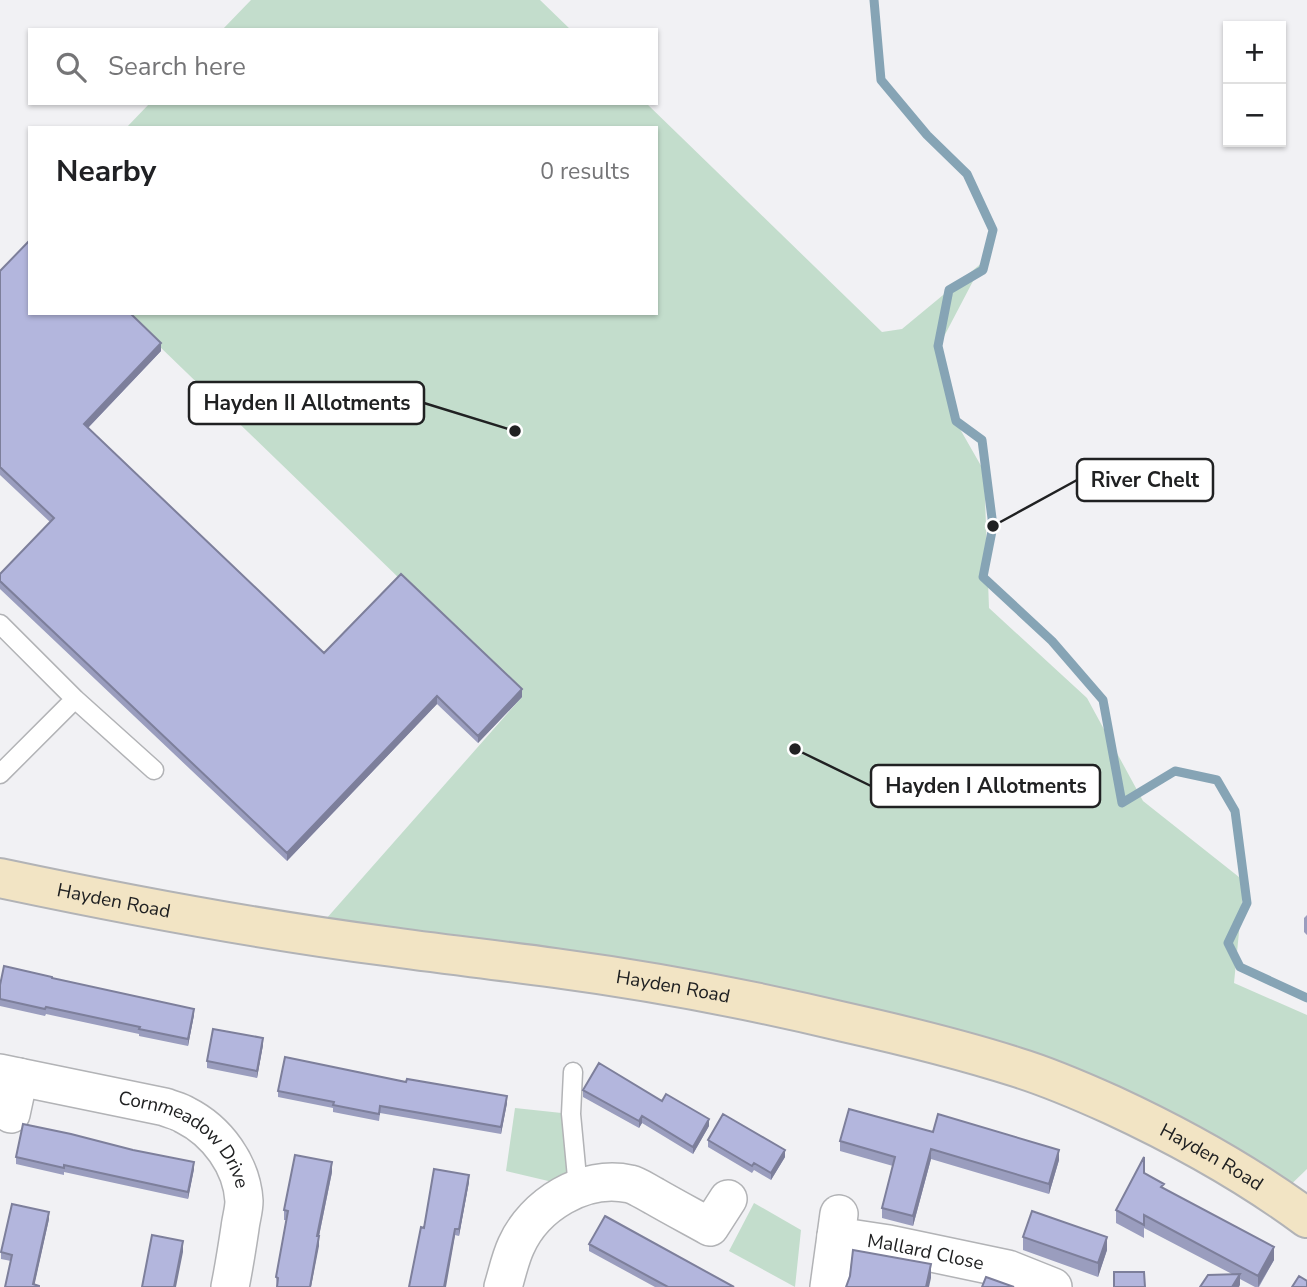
<!DOCTYPE html>
<meta charset="utf-8">
<style>
:root{--surface:#fff;--page:#f2f2f2;--text:#202124;--muted:#757577;--line:#e0e0e0}
body{margin:0;font-family:"Nunito Sans",sans-serif;background:var(--page);color:var(--text)}
.controls{position:absolute;right:21px;top:21px;display:grid;overflow:hidden;border-radius:0px;box-shadow:0 2px 5px #0004}
.controls button{width:63px;height:63px;display:grid;place-items:center;padding:0;border:0;border-bottom:2px solid var(--line);background:var(--surface);color:var(--text);font:35px sans-serif}
.list{margin:0;padding:0;list-style:none}
h2{display:flex;justify-content:space-between;align-items:center;height:91px;margin:0;padding:0 28px;font-size:30px}
h2 small{font-size:23px;font-weight:400;color:var(--muted)}
.icon{flex:none;width:38px;height:38px;fill:none;stroke:currentColor;stroke-width:2;stroke-linecap:round;stroke-linejoin:round}
.map{position:relative;flex:none;width:1307px;height:1287px;overflow:hidden}
.search{position:absolute;background:var(--surface);box-shadow:0 2px 5px #0004;left:28px;top:28px;width:630px;height:77px;display:flex;align-items:center;gap:18px;box-sizing:border-box;padding:0 24px;border-radius:0px;color:var(--muted);font-size:26px}
.panel{position:absolute;background:var(--surface);box-shadow:0 2px 5px #0004;left:28px;top:126px;width:630px;height:189px;border-radius:0px}
.map>svg:first-child{display:block}
</style>
<div class="map">
<svg width="1307" height="1287" viewBox="0 0 1307 1287">
<rect width="100%" height="100%" fill="#f1f1f4"/>
<path fill="#c3ddcc" d="M 251,0 L 540,0 L 571,30 L 222,30 Z
M 150,103 L 646,103 L 882,332 L 902,329 L 983,262 L 939,346 L 956,422 L 984,471 L 989,608 L 1087,698 L 1143,801 L 1244,881 L 1234,983 L 1307,1015 L 1307,1169 L 1278,1197 L 1018,1068 L 311,936 L 522,697 L 125,313 L 656,313 L 656,128 L 126,128 Z
M 515,1108 L 571,1114 L 578,1188 L 506,1171 Z
M 754,1203 L 801,1230 L 795,1287 L 729,1251 Z"/>
<g fill="none" stroke-linecap="round" stroke-linejoin="round">
<path stroke="#86a4b5" stroke-width="9" d="M 874,0 L 881,80 L 927,135 L 967,174 L 993,230 L 983,270 L 949,290 L 938,346 L 956,421 L 982,440 L 993,526 L 983,577 L 1052,641 L 1103,700 L 1122,803 L 1175,771 L 1217,780 L 1235,811 L 1247,903 L 1228,943 L 1240,967 L 1307,998"/>
<defs>
<path id="service" d="M 0,624 L 75,699 L 154,770
M 0,774 L 75,699
M 573,1072 L 571,1114 L 578,1188"/>
<g id="minor">
<path d="M 0,1073 L 19,1077 L 11,1114"/>
<path id="s1" d="M 19,1077 L 165,1107 C 172,1110 179,1111 185,1115 C 217,1131 242,1165 244,1201 C 244,1210 241,1219 240,1228 C 237,1248 234,1267 230,1287"/>
<path id="s2" d="M 836,1236 L 889,1244 L 1008,1269 L 1053,1287"/>
<path d="M 503,1287 C 507,1274 510,1259 516,1246 C 534,1205 584,1174 630,1184 C 638,1186 646,1192 654,1196 C 673,1207 692,1217 710,1227 L 728,1199"/>
<path d="M 829,1287 L 839,1214"/>
</g>
<g id="secondary">
<path id="s3" d="M 0,878 C 128,905 255,929 385,946 C 441,954 498,960 555,968 C 652,981 748,999 844,1022 C 902,1035 960,1049 1016,1067 C 1049,1077 1081,1091 1112,1105 C 1181,1137 1246,1173 1307,1218"/>
</g>
</defs>
<use href="#service" stroke="#b2b3b6" stroke-width="21"/>
<use href="#minor" stroke="#b2b3b6" stroke-width="40"/>
<use href="#secondary" stroke="#b2b3b6" stroke-width="42"/>
<use href="#service" stroke="#fff" stroke-width="18"/>
<use href="#minor" stroke="#fff" stroke-width="37"/>
<use href="#secondary" stroke="#f2e4c4" stroke-width="38"/>
</g>
<path fill="#9a9dbe" d="M 0,271 L 161,351 L 88,428 L 324,653 L 522,697 L 478,743 L 437,704 L 287,861 L 0,589 L 0,574 L 50,522 L 0,475 Z
M 1307,915 L 1307,935 L 1304,932 L 1304,918 Z
M 52,978 L 194,1015 L 188,1046 L 139,1036 L 139,1034 L 46,1014 L 45,1016 L 0,1006 L 0,985 Z
M 263,1045 L 257,1078 L 207,1068 L 207,1061 Z
M 583,1090 L 662,1101 L 709,1126 L 693,1154 L 642,1123 L 639,1128 L 583,1097 Z
M 278,1091 L 507,1103 L 501,1134 L 380,1113 L 379,1121 L 333,1112 L 333,1108 L 278,1097 Z
M 933,1132 L 1059,1160 L 1049,1194 L 931,1159 L 913,1226 L 882,1218 L 882,1208 L 893,1166 L 840,1151 L 840,1141 Z
M 708,1140 L 785,1157 L 771,1180 L 754,1170 L 752,1173 L 708,1147 Z
M 16,1157 L 194,1169 L 188,1199 L 64,1172 L 64,1175 L 16,1164 Z
M 332,1172 L 319,1236 L 319,1246 L 277,1287 L 276,1277 L 286,1220 L 284,1220 L 284,1210 Z
M 1144,1173 L 1164,1189 L 1274,1260 L 1259,1287 L 1255,1287 L 1240,1279 L 1240,1285 L 1232,1274 L 1144,1228 L 1144,1238 L 1116,1223 L 1116,1210 Z
M 469,1182 L 459,1236 L 424,1228 Z
M 49,1219 L 34,1285 L 5,1287 L 11,1261 L 1,1259 L 1,1252 Z
M 1023,1237 L 1107,1250 L 1098,1277 L 1023,1250 Z
M 589,1244 L 734,1287 L 655,1287 L 589,1251 Z"/>
<path fill="#7d7f9b" d="M 161,343 L 161,351 L 84,432 L 84,424 Z
M 522,689 L 522,697 L 478,743 L 478,736 Z
M 437,696 L 437,704 L 287,861 L 287,853 Z
M 194,1009 L 194,1015 L 188,1046 L 188,1039 Z
M 263,1038 L 263,1045 L 257,1078 L 257,1071 Z
M 507,1096 L 507,1103 L 501,1134 L 501,1127 Z
M 642,1116 L 642,1123 L 639,1128 L 639,1121 Z
M 709,1119 L 709,1126 L 693,1154 L 693,1147 Z
M 931,1149 L 931,1159 L 913,1226 L 913,1216 Z
M 785,1150 L 785,1157 L 771,1180 L 771,1173 Z
M 1059,1150 L 1059,1160 L 1049,1194 L 1049,1184 Z
M 194,1162 L 194,1169 L 188,1199 L 188,1192 Z
M 332,1162 L 332,1172 L 319,1236 L 319,1246 L 311,1287 L 310,1287 L 317,1236 Z
M 469,1175 L 469,1182 L 459,1236 L 459,1229 Z
M 49,1212 L 49,1219 L 34,1287 L 33,1284 Z
M 455,1229 L 455,1236 L 446,1287 L 444,1287 Z
M 1107,1237 L 1107,1250 L 1098,1277 L 1098,1263 Z
M 183,1241 L 183,1252 L 176,1287 L 174,1287 Z
M 1274,1247 L 1274,1260 L 1258,1287 L 1258,1276 Z
M 931,1264 L 931,1278 L 929,1287 L 926,1287 Z
M 1240,1274 L 1240,1285 L 1239,1287 L 1232,1287 Z"/>
<path fill="#b3b6dd" stroke="#7d7f9b" stroke-width="2" d="M 30,240 L 30,313 L 130,313 L 161,343 L 84,424 L 324,653 L 401,574 L 522,689 L 478,736 L 437,696 L 287,853 L 0,581 L 0,574 L 54,518 L 0,467 L 0,271 Z
M 4,966 L 52,977 L 52,978 L 194,1009 L 188,1039 L 139,1029 L 140,1027 L 46,1007 L 45,1009 L 0,999 L 0,985 Z
M 213,1029 L 263,1038 L 257,1071 L 207,1061 Z
M 285,1057 L 406,1082 L 407,1079 L 507,1096 L 501,1127 L 380,1106 L 379,1114 L 333,1105 L 334,1102 L 278,1091 Z
M 599,1063 L 662,1101 L 666,1094 L 709,1119 L 693,1147 L 642,1116 L 639,1121 L 583,1090 Z
M 849,1109 L 933,1132 L 938,1114 L 1059,1150 L 1049,1184 L 931,1149 L 913,1216 L 882,1208 L 895,1157 L 840,1141 Z
M 723,1114 L 785,1150 L 771,1173 L 754,1163 L 752,1166 L 708,1140 Z
M 23,1124 L 71,1134 L 133,1150 L 194,1162 L 188,1192 L 64,1165 L 64,1168 L 16,1157 Z
M 295,1155 L 332,1162 L 317,1236 L 319,1236 L 310,1287 L 277,1287 L 278,1278 L 276,1277 L 288,1211 L 284,1210 Z
M 1144,1157 L 1144,1173 L 1164,1184 L 1161,1187 L 1274,1247 L 1258,1276 L 1144,1215 L 1144,1225 L 1116,1210 Z
M 434,1169 L 469,1175 L 459,1229 L 455,1229 L 444,1287 L 409,1287 L 421,1227 L 424,1228 Z
M 12,1204 L 49,1212 L 33,1284 L 39,1286 L 39,1287 L 5,1287 L 12,1255 L 1,1252 Z
M 1032,1211 L 1107,1237 L 1098,1263 L 1023,1237 Z
M 605,1216 L 734,1287 L 668,1287 L 589,1244 Z
M 152,1235 L 183,1241 L 174,1287 L 142,1287 Z
M 853,1250 L 931,1264 L 926,1287 L 846,1287 L 850,1276 Z
M 1114,1272 L 1144,1272 L 1145,1287 L 1114,1287 Z
M 1240,1274 L 1232,1287 L 1200,1287 L 1208,1275 Z
M 1299,1276 L 1307,1281 L 1307,1287 L 1292,1287 Z
M 986,1277 L 1014,1287 L 982,1287 Z"/>
<g text-anchor="middle" dominant-baseline="central" stroke-width="7" stroke-linejoin="round" paint-order="stroke">
<g font-size="19" fill="#202122" stroke="#fff">
<text stroke="none"><textPath href="#s3" startOffset="116">Hayden Road</textPath></text>
<text stroke="none"><textPath href="#s3" startOffset="682">Hayden Road</textPath></text>
<text stroke="none"><textPath href="#s1" startOffset="184">Cornmeadow Drive</textPath></text>
<text stroke="none"><textPath href="#s3" startOffset="1250">Hayden Road</textPath></text>
<text stroke="none"><textPath href="#s2" startOffset="91">Mallard Close</textPath></text>
</g>
</g>
<path fill="none" stroke="#202122" stroke-width="2.5" d="M515 431L424 403M993 526L1077 480M795 749L871 786"/>
<g fill="#202122" stroke="#fff" stroke-width="2.5">
<circle cx="515" cy="431" r="7"/>
<circle cx="993" cy="526" r="7"/>
<circle cx="795" cy="749" r="7"/>
</g>
<g fill="#fff" stroke="#202122" stroke-width="2.5">
<rect x="189" y="382" width="235" height="42" rx="7"/>
<rect x="1077" y="459" width="136" height="42" rx="7"/>
<rect x="871" y="765" width="229" height="42" rx="7"/>
</g>
<g font-size="21" text-anchor="middle" font-weight="bold" fill="#202122">
<text x="307" y="410">Hayden II Allotments</text>
<text x="1145" y="487">River Chelt</text>
<text x="986" y="793">Hayden I Allotments</text>
</g>
</svg>
<div class="controls">
<button>+</button>
<button>−</button>
</div>
<div class="search"><svg class="icon" aria-label="search" viewBox="0 0 24 24"><circle cx="10" cy="10" r="6"/><path d="M15 15l6 6"/></svg>Search here</div>
<section class="panel">
<h2>Nearby<small>0 results</small></h2>
<ul class="list">
</ul>
</section>
</div>
